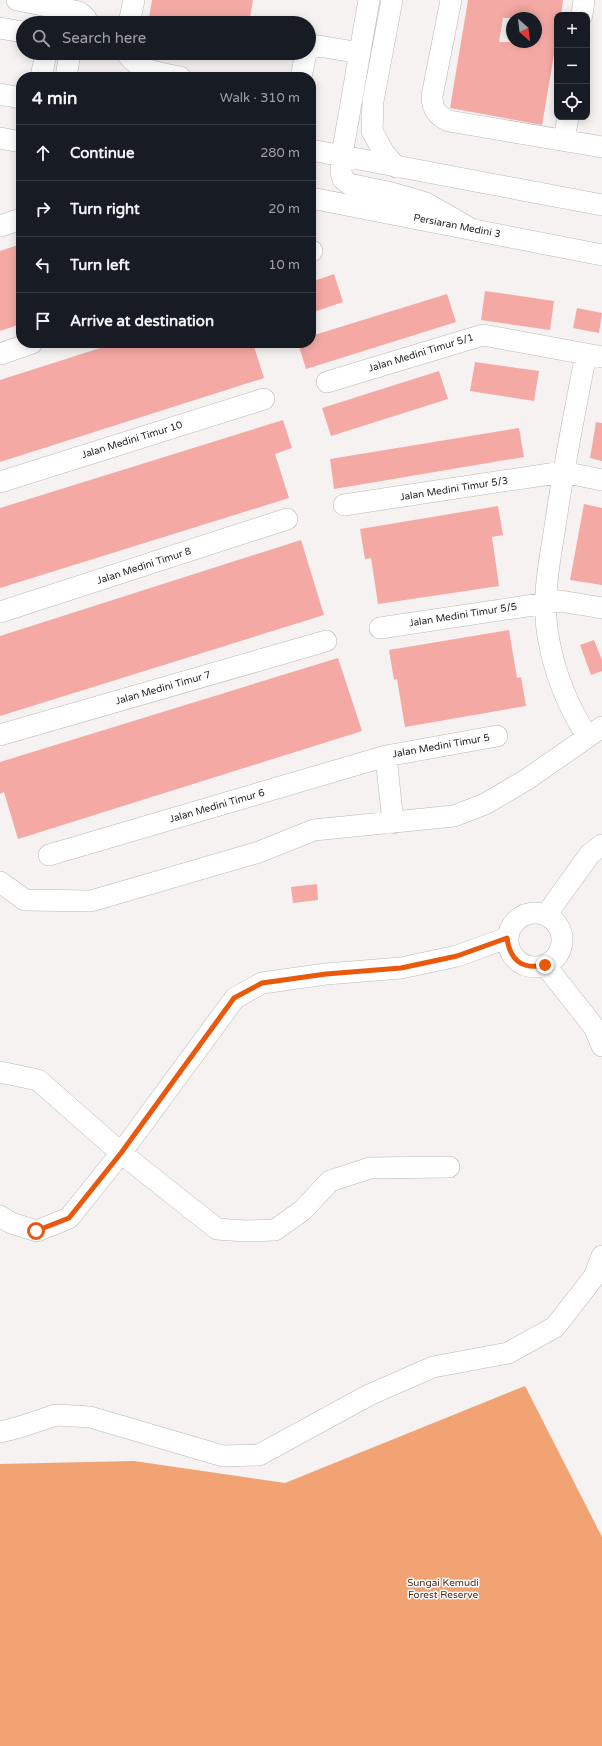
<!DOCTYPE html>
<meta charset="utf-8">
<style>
:root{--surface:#171b24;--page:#242831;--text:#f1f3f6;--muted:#9ea1a6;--line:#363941}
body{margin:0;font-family:"Varela Round",sans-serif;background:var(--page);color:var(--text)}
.controls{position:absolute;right:12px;top:12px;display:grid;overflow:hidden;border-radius:8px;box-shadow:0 2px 10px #0003}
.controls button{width:36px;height:36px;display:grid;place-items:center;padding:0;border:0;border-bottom:1px solid var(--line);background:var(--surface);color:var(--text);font:20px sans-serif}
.compass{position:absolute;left:506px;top:12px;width:36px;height:36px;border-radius:50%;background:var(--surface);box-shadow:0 2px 10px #0003;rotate:152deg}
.stop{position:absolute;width:12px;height:12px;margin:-9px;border:3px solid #ea580c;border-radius:50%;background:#fff}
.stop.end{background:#ea580c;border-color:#fff;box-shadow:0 1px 4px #0008}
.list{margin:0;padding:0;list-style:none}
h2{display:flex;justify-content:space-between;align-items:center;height:52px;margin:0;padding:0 16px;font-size:17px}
h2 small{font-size:13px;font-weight:400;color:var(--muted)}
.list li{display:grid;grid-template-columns:26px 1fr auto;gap:12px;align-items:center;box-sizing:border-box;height:56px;padding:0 16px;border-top:1px solid var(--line)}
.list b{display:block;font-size:15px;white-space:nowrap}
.list em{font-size:13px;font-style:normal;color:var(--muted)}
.icon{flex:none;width:22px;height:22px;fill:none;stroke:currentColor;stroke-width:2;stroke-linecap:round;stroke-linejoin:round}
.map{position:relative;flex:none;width:602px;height:1746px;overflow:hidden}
.search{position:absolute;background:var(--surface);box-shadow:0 2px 10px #0003;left:16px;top:16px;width:300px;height:44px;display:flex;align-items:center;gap:10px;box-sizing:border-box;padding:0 14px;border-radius:22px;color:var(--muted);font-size:15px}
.panel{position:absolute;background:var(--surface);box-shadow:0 2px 10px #0003;left:16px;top:72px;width:300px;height:276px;border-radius:16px}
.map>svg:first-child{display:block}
</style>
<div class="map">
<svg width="602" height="1746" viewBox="0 0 602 1746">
<rect width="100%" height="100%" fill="#f5f2f1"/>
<path fill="#f2a373" d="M 525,1386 L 602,1537 L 602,1746 L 0,1746 L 0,1464 L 134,1461 L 285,1483 Z"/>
<path fill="#f5a9a5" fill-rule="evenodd" d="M 152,0 L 253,0 L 249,23 L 148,23 Z
M 468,0 L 563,0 L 561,15 L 557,15 L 557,37 L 542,125 L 450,108 ZM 503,18 L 536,18 L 536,42 L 499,42 Z
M 21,244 L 21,324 L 0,331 L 0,251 Z
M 334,274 L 343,302 L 311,313 L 311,282 Z
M 485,291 L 554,301 L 550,330 L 481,320 Z
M 447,294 L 456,322 L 306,369 L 298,343 L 311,343 L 311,336 Z
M 577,308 L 602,313 L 599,333 L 573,328 Z
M 116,343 L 253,343 L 264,378 L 0,462 L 0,380 Z
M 475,362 L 539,371 L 534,401 L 470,391 Z
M 439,371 L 448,399 L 331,436 L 322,408 Z
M 283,420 L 292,448 L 275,454 L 289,498 L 0,588 L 0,508 Z
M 596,422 L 602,423 L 602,461 L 590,458 Z
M 519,428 L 524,457 L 334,489 L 330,459 Z
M 584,504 L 602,508 L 602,585 L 570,580 Z
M 498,506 L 503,535 L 492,537 L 499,586 L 378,604 L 371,558 L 365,559 L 360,529 Z
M 301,540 L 324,615 L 0,716 L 0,636 Z
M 509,630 L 517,678 L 521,677 L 526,706 L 405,727 L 397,679 L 394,680 L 389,650 Z
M 594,640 L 602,660 L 602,671 L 591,675 L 580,645 Z
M 338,658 L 362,731 L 18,839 L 4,792 L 0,794 L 0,762 Z
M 317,884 L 318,900 L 293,903 L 291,887 Z"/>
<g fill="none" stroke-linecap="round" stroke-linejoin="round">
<defs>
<path id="minor" d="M 17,0 L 79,12 L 85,17 L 88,23
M 369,0 L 342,155 L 341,172 L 343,179 L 349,184 L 392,193 L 426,203 L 473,230
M 392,0 L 373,101 L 372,131 L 384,153 L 396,167
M 451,0 L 432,96 C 432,109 437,116 449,121 L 602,147
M 582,15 L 584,0
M 129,23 L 134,0
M 0,28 L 23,32
M 309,49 L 319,46 L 360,53
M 126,53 C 142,73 157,72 180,77
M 41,77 L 46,53
M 66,77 L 70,53
M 301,77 L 306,53
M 0,94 L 21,98
M 0,138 L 21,142
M 564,140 L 568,117
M 311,150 L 602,205
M 311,198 L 602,255
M 0,226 L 21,219
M 311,251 L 312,251
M 0,354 L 32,343
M 586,354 C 575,411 563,469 555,527 C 549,564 541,603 549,641 C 555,674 569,708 587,736
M 327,382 L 483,335 L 602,357
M 0,482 L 264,399
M 344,505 L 563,472 L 602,480
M 0,612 L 287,519
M 380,628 L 560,601 L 602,608
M 0,735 L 326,641
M 386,756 L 393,823
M 49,855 L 386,756 L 497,736
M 0,882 L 25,900 L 91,901 L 259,852 L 314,830 L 454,816 L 485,804 L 526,780 L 602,727
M508 940a27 27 0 1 1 54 0a27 27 0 1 1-54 0Z
M 546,915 L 590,854 L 602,845
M 545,965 L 594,1027 L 602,1046
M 0,1072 L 38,1080 L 121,1153 L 217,1229 L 245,1231 L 275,1230 L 303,1210 L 330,1181 L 370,1168 L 449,1167
M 0,1216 L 11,1223 L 37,1231 L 69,1218 L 121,1153 L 235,998 L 262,983 L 326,974 L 401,968 L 457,956 L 507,938
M 0,1432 L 20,1427 L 56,1415 L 90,1417 L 223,1456 L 259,1455 L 369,1395 L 433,1367 L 508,1353 L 555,1327 L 594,1277 L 602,1256"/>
</defs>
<use href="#minor" stroke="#bbb8b6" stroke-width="22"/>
<use href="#minor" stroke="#fff" stroke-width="21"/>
</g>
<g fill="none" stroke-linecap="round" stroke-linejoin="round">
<path stroke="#ea580c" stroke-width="5" d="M 36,1231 L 69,1218 L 121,1153 L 234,998 L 262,983 L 326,974 L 401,968 L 457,956 L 507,938 C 510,961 523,970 545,965"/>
</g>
<g text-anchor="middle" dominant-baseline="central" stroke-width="3" stroke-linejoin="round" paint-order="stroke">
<g font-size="10" fill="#272625" stroke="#fff">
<text transform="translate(457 226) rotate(11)">Persiaran Medini 3</text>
<text transform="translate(421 353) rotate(-17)">Jalan Medini Timur 5/1</text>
<text transform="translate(132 440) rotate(-17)">Jalan Medini Timur 10</text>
<text transform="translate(454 489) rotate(-9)">Jalan Medini Timur 5/3</text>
<text transform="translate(144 566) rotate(-18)">Jalan Medini Timur 8</text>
<text transform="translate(463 615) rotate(-9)">Jalan Medini Timur 5/5</text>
<text transform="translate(163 688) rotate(-16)">Jalan Medini Timur 7</text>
<text transform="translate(441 746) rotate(-10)">Jalan Medini Timur 5</text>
<text transform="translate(217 806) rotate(-16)">Jalan Medini Timur 6</text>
</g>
<g font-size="10" fill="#492915" stroke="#fff">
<text x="443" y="1583">Sungai Kemudi<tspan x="443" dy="12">Forest Reserve</tspan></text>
</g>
</g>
</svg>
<div class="controls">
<button>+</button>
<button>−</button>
<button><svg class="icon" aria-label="locate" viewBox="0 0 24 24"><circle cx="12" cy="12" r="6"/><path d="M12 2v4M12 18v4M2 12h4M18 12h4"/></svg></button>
</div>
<svg class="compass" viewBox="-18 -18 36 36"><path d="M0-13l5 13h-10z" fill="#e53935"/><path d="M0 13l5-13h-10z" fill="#9ea1a6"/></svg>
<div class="stop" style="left:36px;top:1231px"></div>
<div class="stop end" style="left:545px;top:965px"></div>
<div class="search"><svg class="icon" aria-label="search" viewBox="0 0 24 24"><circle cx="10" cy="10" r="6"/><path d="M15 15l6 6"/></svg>Search here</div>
<section class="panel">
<h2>4 min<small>Walk · 310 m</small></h2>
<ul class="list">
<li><svg class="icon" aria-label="ahead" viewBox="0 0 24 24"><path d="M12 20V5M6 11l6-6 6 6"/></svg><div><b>Continue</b></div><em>280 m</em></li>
<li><svg class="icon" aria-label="right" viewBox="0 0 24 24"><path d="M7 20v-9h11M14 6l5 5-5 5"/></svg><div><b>Turn right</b></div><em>20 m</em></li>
<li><svg class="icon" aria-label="left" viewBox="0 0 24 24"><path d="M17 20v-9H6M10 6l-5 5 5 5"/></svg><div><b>Turn left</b></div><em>10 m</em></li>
<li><svg class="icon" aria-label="arrive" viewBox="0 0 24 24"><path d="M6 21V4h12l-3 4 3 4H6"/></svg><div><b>Arrive at destination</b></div></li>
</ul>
</section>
</div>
